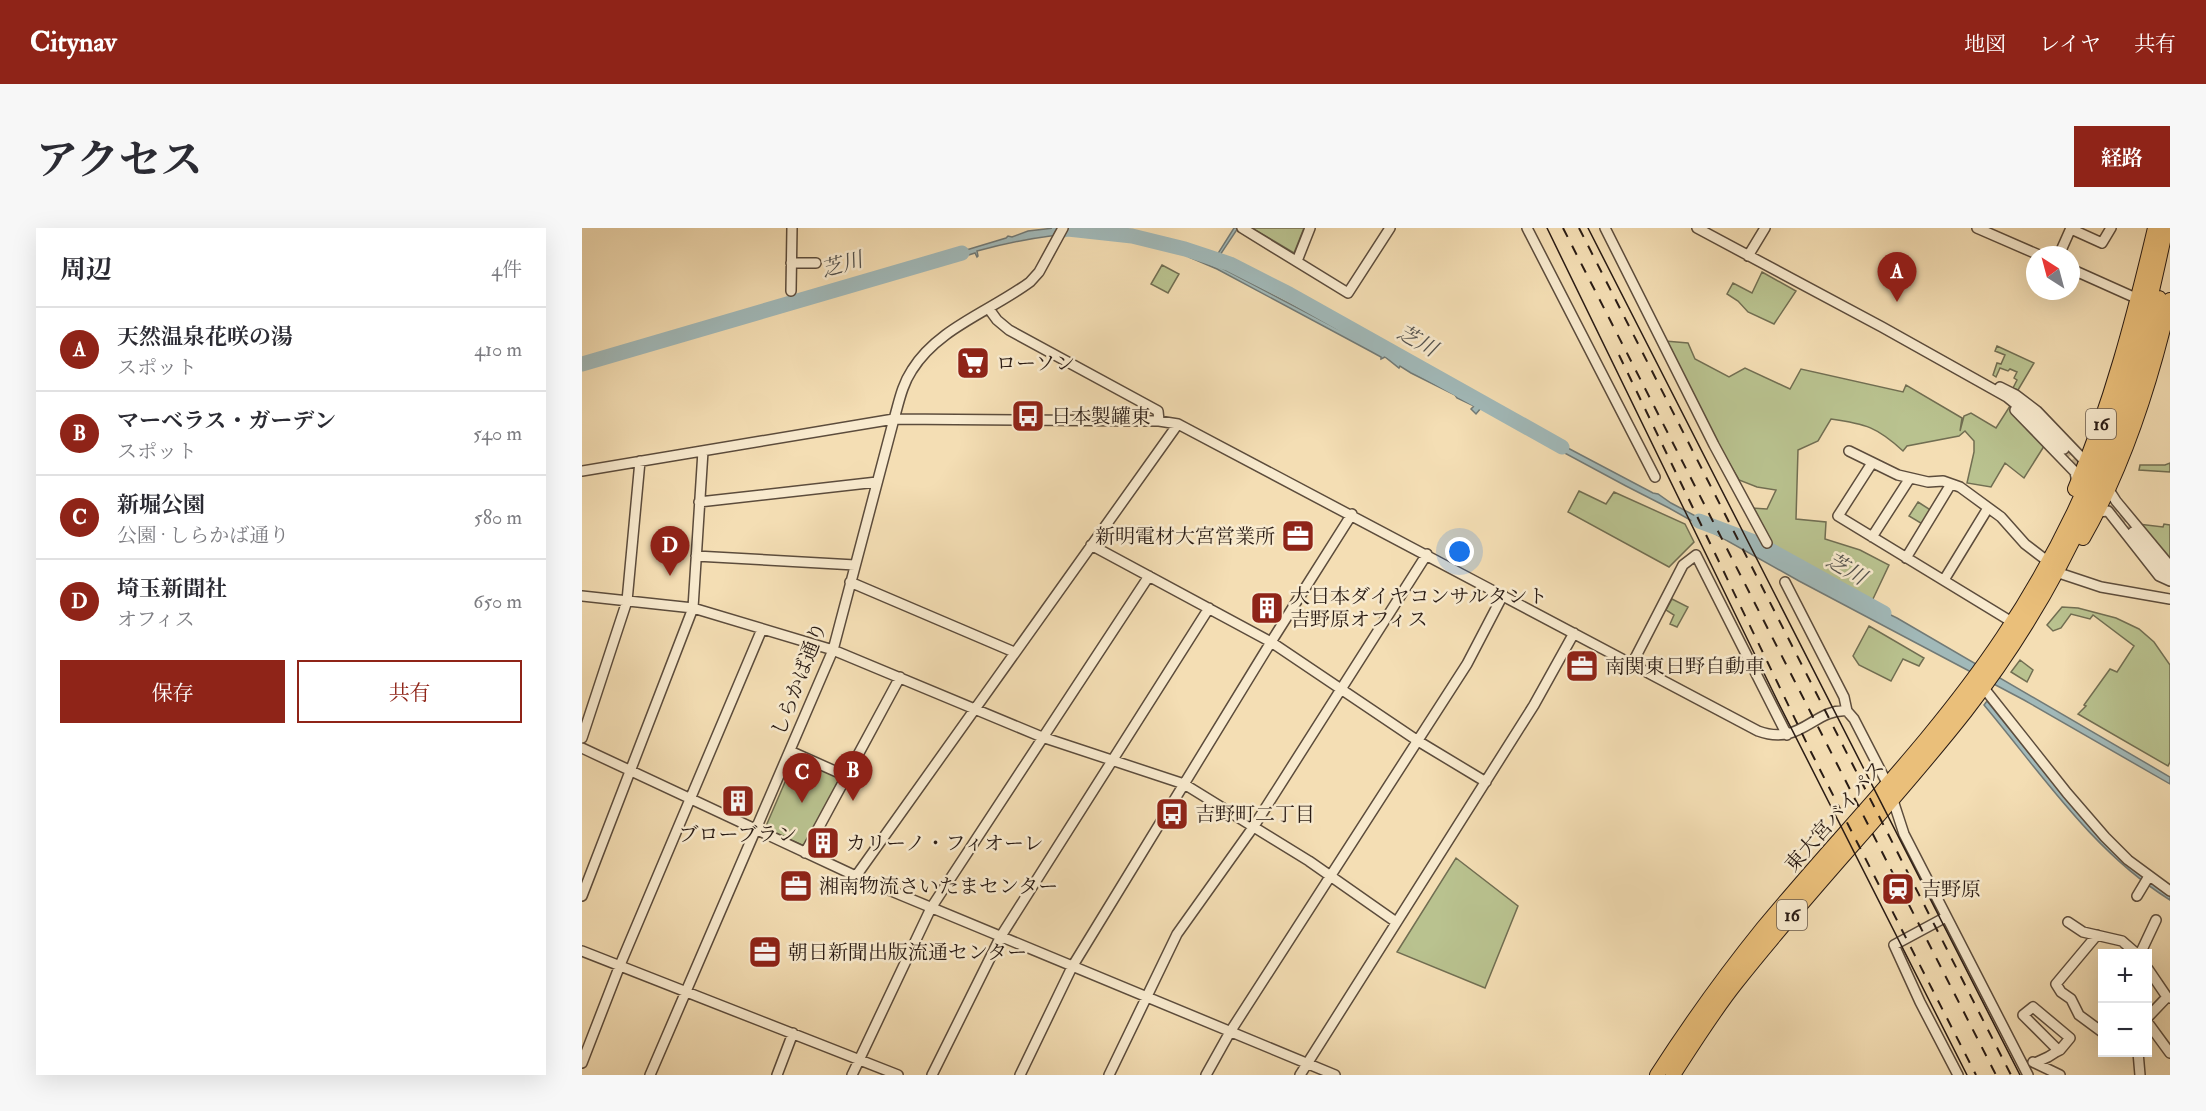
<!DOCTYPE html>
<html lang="ja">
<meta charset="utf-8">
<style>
:root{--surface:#fff;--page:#f7f7f7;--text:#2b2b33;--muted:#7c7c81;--line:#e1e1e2;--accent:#8f2418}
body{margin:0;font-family:"IM FELL Double Pica","Noto Serif JP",serif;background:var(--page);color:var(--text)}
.controls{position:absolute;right:18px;bottom:18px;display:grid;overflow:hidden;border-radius:0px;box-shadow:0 6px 24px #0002}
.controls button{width:54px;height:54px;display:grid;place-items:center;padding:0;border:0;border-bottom:2px solid var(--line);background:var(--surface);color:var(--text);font:30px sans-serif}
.compass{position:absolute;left:1444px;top:18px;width:54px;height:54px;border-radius:50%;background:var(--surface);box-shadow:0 6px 24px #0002;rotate:324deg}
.you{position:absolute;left:878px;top:324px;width:21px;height:21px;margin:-15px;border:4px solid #fff;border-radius:50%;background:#1a73e8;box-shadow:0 0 0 9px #1a73e833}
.badge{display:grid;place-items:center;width:39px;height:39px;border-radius:50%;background:var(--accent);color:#fff;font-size:20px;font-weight:700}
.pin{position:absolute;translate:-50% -50px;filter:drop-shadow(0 2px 3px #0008)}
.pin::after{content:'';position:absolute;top:32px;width:21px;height:18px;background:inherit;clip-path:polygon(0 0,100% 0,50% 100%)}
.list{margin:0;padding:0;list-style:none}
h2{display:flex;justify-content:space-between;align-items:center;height:78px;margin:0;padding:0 24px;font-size:26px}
h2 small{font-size:20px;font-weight:400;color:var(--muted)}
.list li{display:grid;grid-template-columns:39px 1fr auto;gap:18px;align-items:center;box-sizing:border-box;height:84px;padding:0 24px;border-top:2px solid var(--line)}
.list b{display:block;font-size:22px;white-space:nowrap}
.list p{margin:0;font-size:20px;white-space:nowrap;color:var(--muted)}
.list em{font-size:20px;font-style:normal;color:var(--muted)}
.actions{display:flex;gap:12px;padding:18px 24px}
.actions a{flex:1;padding:14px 0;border:2px solid var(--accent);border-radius:0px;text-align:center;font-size:21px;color:var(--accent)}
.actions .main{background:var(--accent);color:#fff}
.map{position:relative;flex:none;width:1588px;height:847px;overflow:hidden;border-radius:0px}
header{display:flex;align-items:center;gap:36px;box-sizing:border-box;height:84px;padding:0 30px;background:var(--accent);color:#fff}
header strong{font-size:28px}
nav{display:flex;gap:33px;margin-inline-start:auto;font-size:21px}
.intro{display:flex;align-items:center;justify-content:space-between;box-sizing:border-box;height:144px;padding:0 36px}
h1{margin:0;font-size:42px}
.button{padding:15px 27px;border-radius:0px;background:var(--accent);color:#fff;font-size:21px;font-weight:700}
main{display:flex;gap:36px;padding:0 36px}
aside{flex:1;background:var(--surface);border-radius:0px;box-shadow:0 6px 24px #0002}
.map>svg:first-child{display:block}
</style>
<header>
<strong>Citynav</strong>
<nav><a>地図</a><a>レイヤ</a><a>共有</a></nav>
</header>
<div class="intro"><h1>アクセス</h1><a class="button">経路</a></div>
<main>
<aside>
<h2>周辺<small>4件</small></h2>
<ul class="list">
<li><span class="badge">A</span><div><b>天然温泉花咲の湯</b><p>スポット</p></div><em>410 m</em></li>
<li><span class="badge">B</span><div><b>マーベラス・ガーデン</b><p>スポット</p></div><em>540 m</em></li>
<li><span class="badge">C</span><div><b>新堀公園</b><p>公園 · しらかば通り</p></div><em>580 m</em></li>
<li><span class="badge">D</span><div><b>埼玉新聞社</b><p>オフィス</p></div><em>650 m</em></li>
</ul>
<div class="actions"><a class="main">保存</a><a>共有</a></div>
</aside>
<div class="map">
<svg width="1588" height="847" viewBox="0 0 1588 847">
<rect width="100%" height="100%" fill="#f4deb4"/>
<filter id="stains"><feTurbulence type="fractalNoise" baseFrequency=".00333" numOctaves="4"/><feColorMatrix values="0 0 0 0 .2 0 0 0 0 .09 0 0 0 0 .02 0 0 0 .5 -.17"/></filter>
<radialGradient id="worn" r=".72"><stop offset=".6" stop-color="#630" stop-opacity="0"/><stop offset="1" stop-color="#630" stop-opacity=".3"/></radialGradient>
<path fill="#b9c28f" stroke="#716e52" stroke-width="1.5" d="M 670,0 L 722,0 L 712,25 Z
M 580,37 L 597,46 L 586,65 L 569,56 Z
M 1180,44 L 1214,63 L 1192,96 L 1166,84 L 1156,73 L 1145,66 L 1151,55 L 1170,65 Z
M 1083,113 L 1106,115 L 1113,131 L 1147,149 L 1163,140 L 1208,161 L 1219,141 L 1321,164 L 1324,157 L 1380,190 L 1378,203 L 1382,188 L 1389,185 L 1414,200 L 1428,178 L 1464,215 L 1442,250 L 1423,235 L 1409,259 L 1385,255 L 1392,224 L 1392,213 L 1383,203 L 1377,208 L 1325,218 L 1321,223 C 1295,199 1284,196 1249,191 L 1236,213 L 1216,222 L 1214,291 L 1244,294 L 1243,311 L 1278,322 L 1307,337 L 1290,373 L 1179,313 L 1170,280 L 1185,281 L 1194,262 L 1175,259 L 1157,252 L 1126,199 Z
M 1415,118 L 1452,135 L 1436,162 L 1431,160 L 1435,152 L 1432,150 L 1435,144 L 1428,141 L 1426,143 L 1418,140 L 1414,149 L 1411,147 L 1415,135 L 1419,136 L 1423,127 L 1413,123 Z
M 1588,235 L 1588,244 L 1557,242 L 1558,237 L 1583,237 Z
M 997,263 L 1024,276 L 1032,264 L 1103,296 L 1112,314 L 1087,339 L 986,284 Z
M 1336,274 L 1350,283 L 1342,297 L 1327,288 Z
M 1556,296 L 1581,299 L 1582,296 L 1588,297 L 1588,332 Z
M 1090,371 L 1106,379 L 1095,399 L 1088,396 L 1092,387 L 1084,382 Z
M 1480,379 L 1496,380 L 1534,390 L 1557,401 L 1572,414 L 1588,437 L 1588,534 L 1586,538 L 1496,486 L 1504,478 L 1502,477 L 1528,441 L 1535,444 L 1552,418 L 1511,387 L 1508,391 L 1489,386 L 1479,400 L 1471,403 L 1465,397 Z
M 1287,398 L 1342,430 L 1337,438 L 1321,431 L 1309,453 L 1277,437 L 1271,428 Z
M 1438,432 L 1451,442 L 1445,454 L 1429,444 Z
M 216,529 L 257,547 L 259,551 L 223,616 L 220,617 L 185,601 L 184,598 L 213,531 Z
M 874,630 L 936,678 L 903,760 L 815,724 Z"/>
<path fill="#a1b9b9" stroke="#717a77" stroke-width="1.5" d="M 472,0 C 491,0 510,0 529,0 C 564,3 600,17 630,35 L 652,0 L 656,0 L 632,36 L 754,100 L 758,94 L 762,98 L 756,101 L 808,125 L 809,127 L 963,211 L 965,209 L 1071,265 L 1076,266 L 1089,275 L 1198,333 L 1315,390 L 1588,549 L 1588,556 L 1442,472 L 1217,353 L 1087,280 L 1044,258 L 899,180 L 894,186 L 889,181 L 892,178 L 875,170 L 873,167 L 829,145 L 818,138 L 817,140 L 803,129 L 799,131 L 799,129 L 788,123 L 635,41 L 607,29 L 608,27 C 523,0 480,0 395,23 L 396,28 L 395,29 L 393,25 L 374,31 L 375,28 L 371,28 L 369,31 L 363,33 L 361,29 L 424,10 L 426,8 L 430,9 L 446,3 Z
M 1405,473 C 1448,526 1491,583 1540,631 C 1554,645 1571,656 1588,666 L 1588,672 C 1511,624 1459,545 1402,477 Z"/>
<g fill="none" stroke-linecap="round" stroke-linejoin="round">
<path stroke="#a1b9b9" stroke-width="15" d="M 477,3 L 486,1 L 550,8 L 603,21 L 648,36 L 707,66 L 980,219
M 0,136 L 380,25
M 1117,293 L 1175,315 L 1302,385"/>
<path stroke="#cbb794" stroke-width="9" stroke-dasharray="9 4.5" stroke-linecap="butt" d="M 1482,221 L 1503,244
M 1521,266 L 1551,304"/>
<defs>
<path id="minor" d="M 660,0 L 766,65 L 808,0
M 945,0 L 1073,249
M 1023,0 L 1132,217 L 1185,315
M 1115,0 L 1300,99 L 1425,169 L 1452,191 L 1482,221
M 1395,0 L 1457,27
M 1489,1 L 1520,15 L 1529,0
M 1477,27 L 1489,0
M 1166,28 L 1183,0
M 715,33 L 728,0
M 209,35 L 234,35
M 1489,41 L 1556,71
M 209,63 L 210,0
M 407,81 L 415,92 L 427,102 L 576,183 L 577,193
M 1418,159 L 1434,167 L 1455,183 L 1500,230 L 1507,229
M 1433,182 L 1493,244 L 1495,255
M 1267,223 L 1316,247 L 1346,254 L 1361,253 L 1378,259 L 1419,289 L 1443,316 L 1460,329
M 1290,235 L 1256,288 L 1430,394
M 0,243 L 312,191 L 577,193 L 596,196 L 1176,503 C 1219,519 1232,480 1265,483 L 1272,491 L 1306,557 L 1322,606 L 1446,847
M 1527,262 L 1534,273 L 1588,338
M 117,274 L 295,254
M 1515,284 L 1526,283 L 1577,348 L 1588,353
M 1551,304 L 1588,348
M 1290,309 L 1328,250
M 509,317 L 689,414 L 836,513 L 904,554
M 114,328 L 273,337
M 1324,330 L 1369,256
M 1480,346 L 1519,359 L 1588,371
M 1362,352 L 1406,280
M 268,354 L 432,424
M 1203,354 L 1262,469 L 1265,483
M 0,368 L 111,380 L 251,422 L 460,509 L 602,556 L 727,633 L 814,694
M 1050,436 L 1101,337 L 1114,327 L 1205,507
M 1401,459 L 1485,565 L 1523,609 L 1546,632 L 1588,663
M 0,510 L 45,373 L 58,233
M 0,520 L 278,650 L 753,847
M 208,523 L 264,548
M 223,625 L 318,449
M 274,648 L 596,196
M 0,668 L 111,380 L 121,223
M 1555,668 L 1567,648
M 1364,689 L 1312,717 L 1338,774 L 1376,847
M 1486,694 L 1501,704 L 1540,713 L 1555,726
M 1515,707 L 1474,756 L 1479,764 L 1489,771 L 1497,787 L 1520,804
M 0,723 L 316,847
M 1558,726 L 1574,692
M 1566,741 L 1585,769
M 1566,789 L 1585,769 L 1588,770
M 1566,795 L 1588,825
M 1556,824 L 1558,847
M 1451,834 L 1478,847
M 0,835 L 38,737 L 180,401
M 1453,835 L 1466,829 L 1474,824 L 1473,819 L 1441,787 L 1451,779 L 1488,810 L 1478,822 L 1474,824
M 68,847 L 251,422 L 312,191 C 317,174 320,157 330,142 C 356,100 409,83 448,54 L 457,44 L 481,0
M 195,847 L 211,805
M 270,847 L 349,680 L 567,348
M 350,847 L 419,708 L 627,380
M 438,847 L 490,739 L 689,414 L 770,286
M 527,847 L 595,706 L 672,598 L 845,326
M 624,847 L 648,804 L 885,436 L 921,367
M 718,847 L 952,477 L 992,405"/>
<path id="highway" d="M 1493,261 C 1529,177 1552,89 1573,0
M 1501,310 C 1543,237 1569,154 1588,72
M 1075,847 C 1108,796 1143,747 1181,700 C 1261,603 1351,514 1421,409 C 1475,328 1517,239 1547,146 C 1563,99 1573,49 1584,0
M 1091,847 C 1111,816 1131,784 1154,755 C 1227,662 1310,577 1383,484 C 1478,362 1542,220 1577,70"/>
</defs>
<use href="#minor" stroke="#5c4c3c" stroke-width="12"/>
<use href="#highway" stroke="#291b14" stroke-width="16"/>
<use href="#minor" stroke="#f8eace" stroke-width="9"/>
<use href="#highway" stroke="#eabf7a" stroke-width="14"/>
<path stroke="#291b14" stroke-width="1.5" d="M 965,0 L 1196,474 L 1385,847
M 1006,0 L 1438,847"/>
<path stroke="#291b14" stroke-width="2" stroke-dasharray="10 10" stroke-linecap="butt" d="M 981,0 L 1414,847
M 997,0 L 1429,847
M 1037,127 L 1229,524 L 1394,847"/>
</g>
<defs>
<symbol id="supermarket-square" viewBox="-11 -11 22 22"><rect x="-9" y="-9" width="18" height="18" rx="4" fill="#8f2418" stroke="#f8eace"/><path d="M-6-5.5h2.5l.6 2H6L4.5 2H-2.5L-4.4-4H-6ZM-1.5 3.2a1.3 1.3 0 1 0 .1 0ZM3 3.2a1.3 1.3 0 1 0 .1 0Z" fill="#fff"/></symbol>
<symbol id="bus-square" viewBox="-11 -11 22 22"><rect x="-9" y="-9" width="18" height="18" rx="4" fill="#8f2418" stroke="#f8eace"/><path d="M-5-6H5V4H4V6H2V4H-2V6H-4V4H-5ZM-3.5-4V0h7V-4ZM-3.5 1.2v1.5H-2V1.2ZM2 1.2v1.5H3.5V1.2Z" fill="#fff"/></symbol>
<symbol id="office-square" viewBox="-11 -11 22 22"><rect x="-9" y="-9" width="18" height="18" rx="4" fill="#8f2418" stroke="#f8eace"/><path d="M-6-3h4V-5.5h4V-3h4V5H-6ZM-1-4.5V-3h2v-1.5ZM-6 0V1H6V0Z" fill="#fff"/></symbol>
<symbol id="building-square" viewBox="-11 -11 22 22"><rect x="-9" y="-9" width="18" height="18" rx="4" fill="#8f2418" stroke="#f8eace"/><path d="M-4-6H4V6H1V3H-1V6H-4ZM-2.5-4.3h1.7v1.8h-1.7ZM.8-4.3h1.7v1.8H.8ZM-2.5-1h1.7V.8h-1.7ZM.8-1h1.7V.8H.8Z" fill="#fff"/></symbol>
<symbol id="station-square" viewBox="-11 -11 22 22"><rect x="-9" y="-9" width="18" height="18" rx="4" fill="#8f2418" stroke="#f8eace"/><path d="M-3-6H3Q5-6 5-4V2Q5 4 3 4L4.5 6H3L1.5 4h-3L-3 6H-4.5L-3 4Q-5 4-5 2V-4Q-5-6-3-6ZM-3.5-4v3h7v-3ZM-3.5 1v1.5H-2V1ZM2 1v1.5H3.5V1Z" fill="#fff"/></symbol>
</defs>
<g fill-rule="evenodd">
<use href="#supermarket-square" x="372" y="116" width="38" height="38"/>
<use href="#bus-square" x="427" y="169" width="38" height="38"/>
<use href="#office-square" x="697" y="289" width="38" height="38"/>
<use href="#building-square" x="666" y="361" width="38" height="38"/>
<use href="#office-square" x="981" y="419" width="38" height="38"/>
<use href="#building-square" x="137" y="554" width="38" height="38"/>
<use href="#bus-square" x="571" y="567" width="38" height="38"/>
<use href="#building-square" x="222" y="596" width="38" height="38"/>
<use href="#office-square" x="195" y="639" width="38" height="38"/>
<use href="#station-square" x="1297" y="642" width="38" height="38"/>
<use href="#office-square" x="164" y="705" width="38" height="38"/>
</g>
<g text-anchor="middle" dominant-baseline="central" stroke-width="5" stroke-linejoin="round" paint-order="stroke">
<g fill="#f8eace" stroke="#67594c" stroke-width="1.5">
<rect x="1504" y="181" width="30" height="30" rx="4.5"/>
<rect x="1195" y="672" width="30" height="30" rx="4.5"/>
</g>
<g font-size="18" font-weight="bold" fill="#291b14">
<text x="1519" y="196">16</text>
<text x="1210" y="687">16</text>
</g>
<g font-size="20" fill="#291b14" stroke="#f8eace" text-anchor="start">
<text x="414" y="135">ローソン</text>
<text x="469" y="188">日本製罐東</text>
<text x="693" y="308" text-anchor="end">新明電材大宮営業所</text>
<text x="708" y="368">大日本ダイヤコンサルタント<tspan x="708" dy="23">吉野原オフィス</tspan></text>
<text x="1023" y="438">南関東日野自動車</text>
<text x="613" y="586">吉野町二丁目</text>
<text x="156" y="606" text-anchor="middle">ブローブラン</text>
<text x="264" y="615">カリーノ・フィオーレ</text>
<text x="237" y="658">湘南物流さいたまセンター</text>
<text x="1339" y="661">吉野原</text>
<text x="206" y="724">朝日新聞出版流通センター</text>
</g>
<g font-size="20" fill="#291b14" stroke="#f8eace">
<text transform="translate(217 451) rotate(-69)">しらかば通り</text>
<text transform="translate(1253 588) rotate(-49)">東大宮バイパス</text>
</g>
<g font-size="21" font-style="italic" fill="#53524e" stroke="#f8eace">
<text transform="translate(260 37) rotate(-16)">芝川</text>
<text transform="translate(835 113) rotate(29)">芝川</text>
<text transform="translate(1264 341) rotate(30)">芝川</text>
</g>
</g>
<rect width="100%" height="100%" filter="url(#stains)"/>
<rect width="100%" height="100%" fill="url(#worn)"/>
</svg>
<div class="controls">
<button>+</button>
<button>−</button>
</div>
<svg class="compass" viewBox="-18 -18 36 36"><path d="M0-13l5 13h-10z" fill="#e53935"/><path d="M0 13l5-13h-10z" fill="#7c7c81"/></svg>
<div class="you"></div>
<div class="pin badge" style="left:1315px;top:74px">A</div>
<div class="pin badge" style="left:271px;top:573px">B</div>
<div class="pin badge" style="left:220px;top:575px">C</div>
<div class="pin badge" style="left:88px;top:348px">D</div>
</div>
</main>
